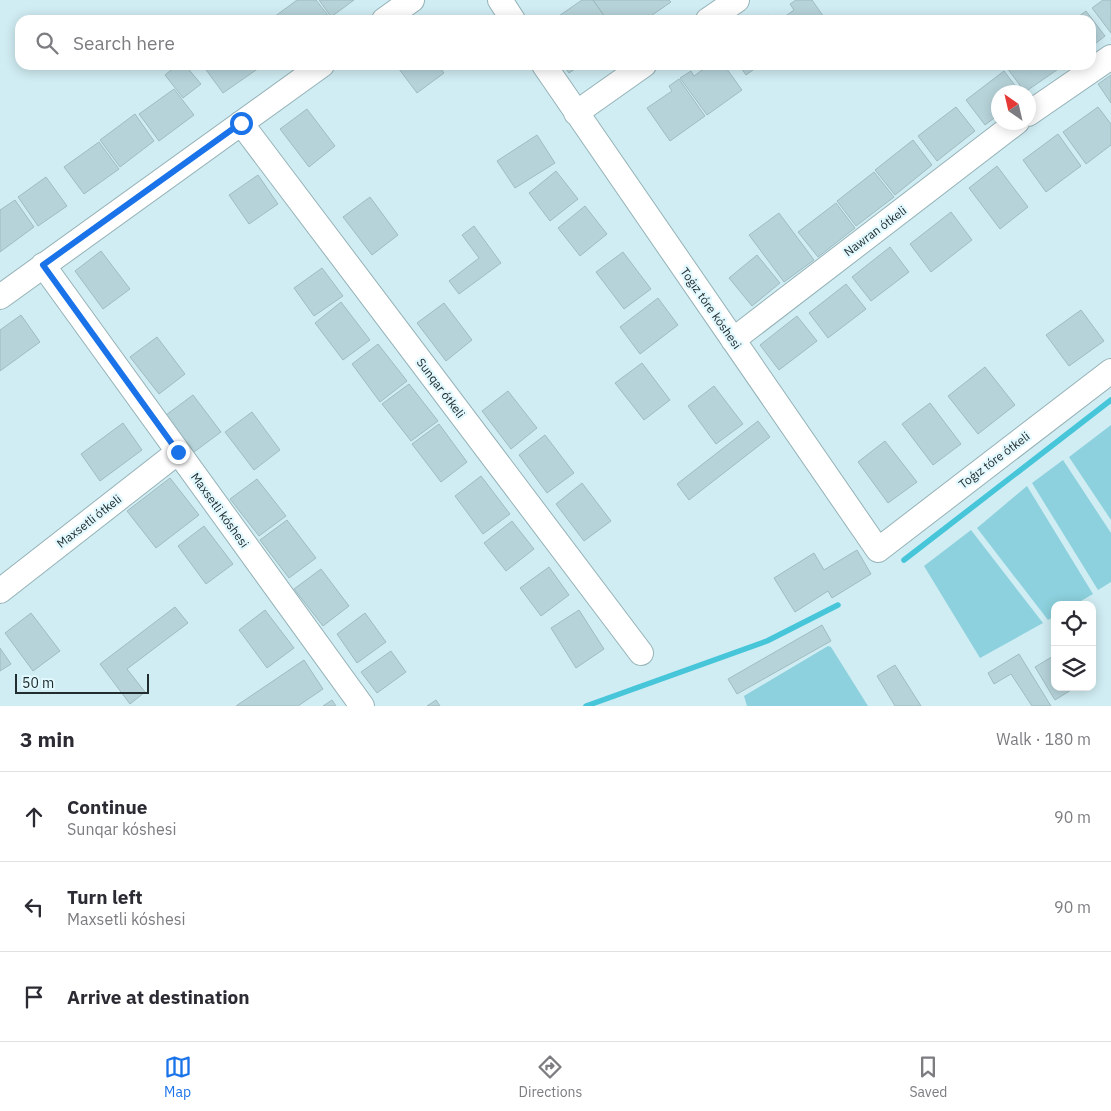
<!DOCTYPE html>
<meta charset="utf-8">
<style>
:root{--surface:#fff;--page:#f2f2f3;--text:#2b2b33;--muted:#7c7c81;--line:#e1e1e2;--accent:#1a73e8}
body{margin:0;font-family:"IBM Plex Sans",sans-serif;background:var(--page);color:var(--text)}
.controls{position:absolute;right:15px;bottom:15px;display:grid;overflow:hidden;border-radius:10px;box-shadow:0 2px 12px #0003}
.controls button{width:45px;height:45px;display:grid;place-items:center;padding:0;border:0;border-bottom:1px solid var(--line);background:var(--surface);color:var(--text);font:25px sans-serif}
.compass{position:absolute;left:991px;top:85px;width:45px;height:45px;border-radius:50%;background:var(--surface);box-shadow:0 2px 12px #0003;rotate:326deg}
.scale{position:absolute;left:15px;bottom:12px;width:134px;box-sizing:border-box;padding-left:5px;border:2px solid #212c2e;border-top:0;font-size:14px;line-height:18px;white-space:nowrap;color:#212c2e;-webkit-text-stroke:4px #e1f9fe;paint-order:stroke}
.stop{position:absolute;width:15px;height:15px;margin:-11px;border:4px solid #1a73e8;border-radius:50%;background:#fff}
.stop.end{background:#1a73e8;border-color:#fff;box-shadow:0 1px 5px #0008}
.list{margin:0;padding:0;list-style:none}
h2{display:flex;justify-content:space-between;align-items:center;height:65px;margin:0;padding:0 20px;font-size:21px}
h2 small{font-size:16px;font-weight:400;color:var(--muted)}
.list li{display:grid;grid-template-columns:32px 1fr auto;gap:15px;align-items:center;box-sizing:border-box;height:90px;padding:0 20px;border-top:1px solid var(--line)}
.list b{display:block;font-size:19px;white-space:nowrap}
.list p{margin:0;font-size:16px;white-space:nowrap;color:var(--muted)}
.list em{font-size:16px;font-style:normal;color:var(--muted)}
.icon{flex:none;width:28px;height:28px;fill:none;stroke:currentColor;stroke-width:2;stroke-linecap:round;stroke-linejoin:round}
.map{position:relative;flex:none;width:1111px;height:706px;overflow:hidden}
.search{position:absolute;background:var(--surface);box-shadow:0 2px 12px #0003;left:15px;right:15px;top:15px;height:55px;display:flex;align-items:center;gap:12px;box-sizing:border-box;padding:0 18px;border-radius:15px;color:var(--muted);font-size:19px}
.sheet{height:335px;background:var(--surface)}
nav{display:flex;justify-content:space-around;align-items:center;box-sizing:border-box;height:70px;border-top:1px solid var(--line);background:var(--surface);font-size:14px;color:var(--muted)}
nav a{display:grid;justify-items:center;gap:2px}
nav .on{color:var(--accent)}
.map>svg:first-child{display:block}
</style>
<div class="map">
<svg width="1111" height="706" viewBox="0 0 1111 706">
<rect width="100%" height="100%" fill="#d0edf3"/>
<path fill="#8cd1dd" d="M 1111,425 L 1111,520 L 1069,457 Z
M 1063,460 L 1111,533 L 1111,582 L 1098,590 L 1032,483 Z
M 1027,486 L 1093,594 L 1074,605 L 1055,605 L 1055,616 L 1048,620 L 977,528 Z
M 971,530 L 1043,623 L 980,658 L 924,566 Z
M 828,646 L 831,647 L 868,706 L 747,706 L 744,696 Z"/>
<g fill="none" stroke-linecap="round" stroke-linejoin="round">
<path stroke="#47c5d9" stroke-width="5.5" d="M 904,560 L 1111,400
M 586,706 L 767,641 L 838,605"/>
</g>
<path fill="#b6d3d9" stroke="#a0bcc1" d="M 297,0 L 316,0 L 330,18 L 327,20 L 277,20 L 274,17 Z
M 319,0 L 354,0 L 331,17 Z
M 582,0 L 593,0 L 607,20 L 553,20 Z
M 593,0 L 669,0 L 671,2 L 645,20 L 607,20 Z
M 796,0 L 812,0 L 826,20 L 780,20 L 794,10 L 790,4 Z
M 1103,0 L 1111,0 L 1111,33 L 1092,8 Z
M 1086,11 L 1105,36 L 1091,47 L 1091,20 L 1074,20 Z
M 769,15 L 772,20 L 761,20 Z
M 177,65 L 185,65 L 201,84 L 183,98 L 165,75 Z
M 206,65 L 257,65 L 259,68 L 223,93 L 204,67 Z
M 396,65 L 438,65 L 444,73 L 417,93 Z
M 563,65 L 581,65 L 569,73 Z
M 709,65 L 724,65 L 742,90 L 707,115 L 680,78 L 691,71 L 694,76 Z
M 739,65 L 760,65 L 746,75 Z
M 1011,65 L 1064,65 L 1025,92 L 1007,68 Z
M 1004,71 L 1020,92 L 998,92 L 998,115 L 985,125 L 966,100 Z
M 1111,75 L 1111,103 L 1098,84 Z
M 679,79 L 705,116 L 670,141 L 647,108 L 672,91 L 669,86 Z
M 174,89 L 194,115 L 159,141 L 139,114 Z
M 956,107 L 975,131 L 937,161 L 918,136 Z
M 1098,107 L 1111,124 L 1111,145 L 1086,164 L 1063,132 Z
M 307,109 L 335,146 L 309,167 L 280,129 Z
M 135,114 L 154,141 L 120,167 L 100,140 Z
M 1058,134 L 1081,166 L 1046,192 L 1023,160 Z
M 537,135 L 555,163 L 515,188 L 497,161 Z
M 913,140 L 932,165 L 895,195 L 875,170 Z
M 99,142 L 119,169 L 84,194 L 64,167 Z
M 997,166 L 1028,207 L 1000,229 L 969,188 Z
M 556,171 L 578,199 L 550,221 L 529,193 Z
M 874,172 L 894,197 L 856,226 L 837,201 Z
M 258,175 L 278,204 L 249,224 L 229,195 Z
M 46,177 L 67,206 L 38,226 L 18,197 Z
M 370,197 L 398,235 L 372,255 L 343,217 Z
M 15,200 L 34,227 L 0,252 L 0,210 Z
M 836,203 L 855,228 L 818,257 L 798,232 Z
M 585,206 L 607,234 L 580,256 L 558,228 Z
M 951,212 L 972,240 L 931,272 L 910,244 Z
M 779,213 L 814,260 L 784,282 L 749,235 Z
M 474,226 L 501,263 L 459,294 L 449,281 L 479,258 L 462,235 Z
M 890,247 L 909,272 L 871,301 L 852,277 Z
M 101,251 L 130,289 L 103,309 L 75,271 Z
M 623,252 L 651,289 L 624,309 L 596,272 Z
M 757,255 L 780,283 L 752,306 L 729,278 Z
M 322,268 L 343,296 L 314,316 L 294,288 Z
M 846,284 L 866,309 L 828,338 L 809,313 Z
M 658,298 L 678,325 L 640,354 L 620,327 Z
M 341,302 L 370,340 L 343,360 L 315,323 Z
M 444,303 L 472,340 L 446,361 L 417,323 Z
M 1081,310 L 1104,341 L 1069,366 L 1046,335 Z
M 21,315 L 40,342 L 0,371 L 0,330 Z
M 797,316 L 817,341 L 779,370 L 760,345 Z
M 157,337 L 185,374 L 159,394 L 130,357 Z
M 378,344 L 407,381 L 380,402 L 352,364 Z
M 642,363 L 670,400 L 644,420 L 615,383 Z
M 985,367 L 1015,405 L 978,434 L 948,396 Z
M 409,384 L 438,421 L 411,441 L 382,404 Z
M 714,386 L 743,424 L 716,444 L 688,406 Z
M 508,391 L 537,428 L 511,449 L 482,411 Z
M 193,395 L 221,432 L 194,452 L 166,415 Z
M 930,403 L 961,444 L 933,465 L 902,424 Z
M 252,412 L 280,450 L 254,470 L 225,432 Z
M 758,421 L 770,437 L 689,500 L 677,484 Z
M 123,423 L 142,450 L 100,481 L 81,454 Z
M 439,424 L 467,462 L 441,482 L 412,444 Z
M 545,435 L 574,473 L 547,493 L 519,455 Z
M 885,441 L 917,482 L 888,503 L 858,462 Z
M 481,476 L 510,514 L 483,534 L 455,496 Z
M 170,478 L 199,515 L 156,548 L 127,511 Z
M 257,479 L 286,516 L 259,536 L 230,499 Z
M 582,483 L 611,521 L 584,541 L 556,504 Z
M 287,520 L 316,558 L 289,578 L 260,540 Z
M 512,521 L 534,549 L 506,571 L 484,543 Z
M 204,526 L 233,564 L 206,584 L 178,546 Z
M 857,550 L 871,574 L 832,598 L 828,591 L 795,612 L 774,578 L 814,553 L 824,570 Z
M 549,567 L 569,595 L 541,616 L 520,588 Z
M 321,569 L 349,606 L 323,626 L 294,589 Z
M 175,607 L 188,623 L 127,669 L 145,692 L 130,704 L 100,664 Z
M 265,610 L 294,648 L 267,668 L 239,630 Z
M 579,610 L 604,649 L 576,668 L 551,628 Z
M 31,613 L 60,651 L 33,671 L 5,633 Z
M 365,613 L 386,642 L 357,663 L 337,634 Z
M 822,625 L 831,641 L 737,694 L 728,679 Z
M 0,648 L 11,664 L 0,671 Z
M 391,651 L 406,672 L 377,693 L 361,672 Z
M 1019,654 L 1051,706 L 1032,706 L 1011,674 L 994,684 L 988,673 Z
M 1055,655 L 1055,687 L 1076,687 L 1055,700 L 1035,667 Z
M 304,660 L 323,689 L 298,706 L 236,706 Z
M 895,665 L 921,706 L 895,706 L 877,676 Z
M 332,700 L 336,706 L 323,706 Z
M 436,700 L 440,706 L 427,706 Z"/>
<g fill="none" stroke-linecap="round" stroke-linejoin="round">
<defs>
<path id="minor" d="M 500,0 L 513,20
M 384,20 L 412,0
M 708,20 L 737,0
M 544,65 L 878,550 L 1111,371
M 576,113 L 644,65
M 1028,114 L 1111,57
M 241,123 L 641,653
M 43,265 L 362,706
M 0,297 L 322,65
M 733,340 L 1017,122
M 0,591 L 178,452"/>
</defs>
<use href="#minor" stroke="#95b2b7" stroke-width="26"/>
<use href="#minor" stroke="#fff" stroke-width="24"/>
</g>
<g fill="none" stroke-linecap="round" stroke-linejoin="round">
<path stroke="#1a73e8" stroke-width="6" d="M 178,452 L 43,265 L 241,123"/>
</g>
<g text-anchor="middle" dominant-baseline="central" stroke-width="4.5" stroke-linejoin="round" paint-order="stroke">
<g font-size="12" fill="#212c2e" stroke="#e1f9fe">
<text transform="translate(875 231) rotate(-37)">Nawran ótkeli</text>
<text transform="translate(711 308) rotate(55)">Toǵız tóre kóshesi</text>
<text transform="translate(441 388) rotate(53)">Sunqar ótkeli</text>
<text transform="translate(994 460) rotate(-37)">Toǵız tóre ótkeli</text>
<text transform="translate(220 510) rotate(54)">Maxsetli kóshesi</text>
<text transform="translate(89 521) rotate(-38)">Maxsetli ótkeli</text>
</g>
</g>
</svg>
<div class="controls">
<button><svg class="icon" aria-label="locate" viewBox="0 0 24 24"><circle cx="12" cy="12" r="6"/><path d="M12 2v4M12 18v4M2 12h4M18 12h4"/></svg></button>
<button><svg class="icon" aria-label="layers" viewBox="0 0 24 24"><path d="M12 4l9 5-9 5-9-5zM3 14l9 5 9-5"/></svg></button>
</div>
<svg class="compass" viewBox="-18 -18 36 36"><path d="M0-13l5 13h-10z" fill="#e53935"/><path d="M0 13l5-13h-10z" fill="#7c7c81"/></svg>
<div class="scale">50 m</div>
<div class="stop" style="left:241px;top:123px"></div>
<div class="stop end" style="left:178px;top:452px"></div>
<div class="search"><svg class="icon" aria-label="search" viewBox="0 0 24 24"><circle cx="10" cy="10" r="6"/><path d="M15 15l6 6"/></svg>Search here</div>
</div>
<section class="sheet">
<h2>3 min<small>Walk · 180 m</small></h2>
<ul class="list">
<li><svg class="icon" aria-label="ahead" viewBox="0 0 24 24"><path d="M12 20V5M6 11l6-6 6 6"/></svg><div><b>Continue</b><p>Sunqar kóshesi</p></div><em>90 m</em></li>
<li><svg class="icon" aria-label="left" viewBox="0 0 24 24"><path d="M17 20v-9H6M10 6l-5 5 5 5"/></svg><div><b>Turn left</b><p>Maxsetli kóshesi</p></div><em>90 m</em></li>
<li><svg class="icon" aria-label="arrive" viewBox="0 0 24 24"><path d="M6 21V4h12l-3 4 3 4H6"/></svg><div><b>Arrive at destination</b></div></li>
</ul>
</section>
<nav>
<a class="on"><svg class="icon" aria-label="map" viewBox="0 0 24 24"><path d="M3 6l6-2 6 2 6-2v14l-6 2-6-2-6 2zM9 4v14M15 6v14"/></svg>Map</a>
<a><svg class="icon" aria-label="directions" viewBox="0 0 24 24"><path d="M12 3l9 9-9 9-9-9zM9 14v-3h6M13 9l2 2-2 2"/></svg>Directions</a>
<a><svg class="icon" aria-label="saved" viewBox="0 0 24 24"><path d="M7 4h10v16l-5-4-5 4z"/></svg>Saved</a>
</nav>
